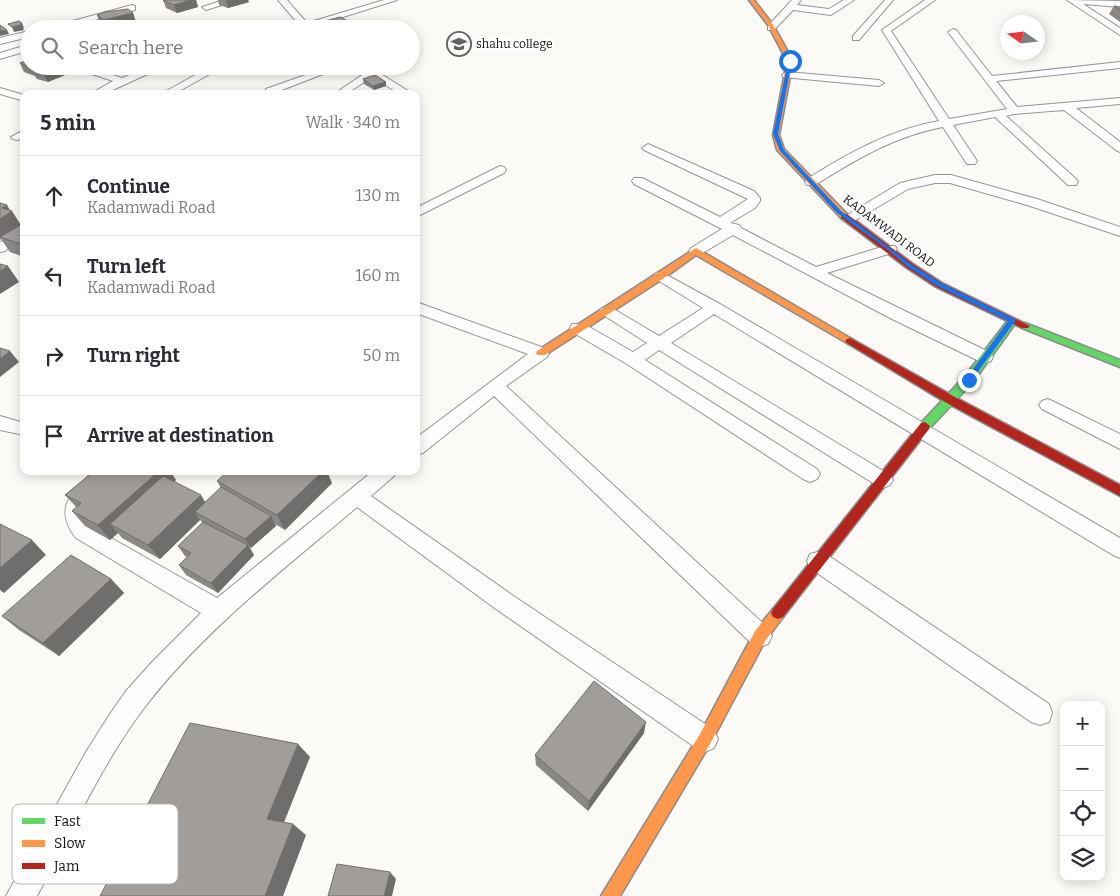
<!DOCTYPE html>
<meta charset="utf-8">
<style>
:root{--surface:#fff;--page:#f7f7f7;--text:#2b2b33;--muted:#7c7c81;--line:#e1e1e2}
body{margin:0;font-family:Bitter,serif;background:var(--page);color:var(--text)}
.controls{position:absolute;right:15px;bottom:15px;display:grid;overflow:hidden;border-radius:10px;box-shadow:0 2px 12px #0003}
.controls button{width:45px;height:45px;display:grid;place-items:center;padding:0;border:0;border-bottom:1px solid var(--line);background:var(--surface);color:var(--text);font:25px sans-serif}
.compass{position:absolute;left:1000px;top:15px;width:45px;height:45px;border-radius:50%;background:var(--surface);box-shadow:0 2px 12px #0003;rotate:284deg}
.stop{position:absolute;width:15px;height:15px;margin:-11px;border:4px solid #1a73e8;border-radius:50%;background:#fff}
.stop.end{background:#1a73e8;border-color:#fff;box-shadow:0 1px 5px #0008}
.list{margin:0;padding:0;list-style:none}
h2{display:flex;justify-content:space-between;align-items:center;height:65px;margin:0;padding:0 20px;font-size:21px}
h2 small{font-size:16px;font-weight:400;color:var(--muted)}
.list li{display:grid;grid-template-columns:32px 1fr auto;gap:15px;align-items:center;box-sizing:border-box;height:80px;padding:0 20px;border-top:1px solid var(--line)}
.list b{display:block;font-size:19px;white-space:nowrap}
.list p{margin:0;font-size:16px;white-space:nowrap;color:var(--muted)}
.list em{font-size:16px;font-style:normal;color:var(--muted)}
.icon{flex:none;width:28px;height:28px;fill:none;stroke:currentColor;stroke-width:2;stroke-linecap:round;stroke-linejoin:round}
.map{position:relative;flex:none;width:1120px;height:896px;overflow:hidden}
.search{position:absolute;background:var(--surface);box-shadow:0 2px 12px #0003;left:20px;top:20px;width:400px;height:55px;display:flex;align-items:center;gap:12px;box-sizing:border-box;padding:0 18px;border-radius:28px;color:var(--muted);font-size:19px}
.panel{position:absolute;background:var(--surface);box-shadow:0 2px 12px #0003;left:20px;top:90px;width:400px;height:385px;border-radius:10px}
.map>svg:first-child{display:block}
</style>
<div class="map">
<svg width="1120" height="896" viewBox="0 0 1120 896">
<rect width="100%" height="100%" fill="#fcfaf6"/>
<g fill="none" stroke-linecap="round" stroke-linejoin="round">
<defs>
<path id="street" d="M 224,0 L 238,0 L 206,10 L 202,7 Z
M 278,0 L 287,0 L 307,23 L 384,0 L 397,0 L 305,29 L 302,28 Z
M 792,0 L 801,0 L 797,5 L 829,9 L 844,0 L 854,0 L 831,15 L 793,10 L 774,30 L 768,30 L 768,26 Z
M 885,0 L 893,0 L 859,40 L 853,40 L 853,36 Z
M 925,0 L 935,0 L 891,31 L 949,119 L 1007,109 L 948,32 L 953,29 L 956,30 L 992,76 L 1120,62 L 1120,68 L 996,81 L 1017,107 L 1120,98 L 1120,104 L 1076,108 L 1120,142 L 1120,152 L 1116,150 L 1064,110 L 1014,114 L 1006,116 L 1076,179 L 1078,182 L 1076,185 L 1068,185 L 995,117 L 953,125 L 977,161 L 975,164 L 967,164 L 943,127 C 897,135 855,160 815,185 L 807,185 L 805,182 L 807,179 C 847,154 891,129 939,121 L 882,30 Z
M 1067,0 L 1120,1 L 1120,7 L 1083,4 L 1120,28 L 1120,35 Z
M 132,5 L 135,6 L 135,10 L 59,29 L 43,29 Z
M 29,31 L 29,37 L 0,44 L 0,38 Z
M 20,47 L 29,50 L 29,56 L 20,53 L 0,59 L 0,53 Z
M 68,66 L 84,66 L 122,78 L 151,66 L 165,66 L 104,94 L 90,94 L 113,81 Z
M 211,66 L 224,66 L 174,94 L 161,94 Z
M 355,66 L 368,66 L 413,94 L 400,94 L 372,77 L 346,94 L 334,94 L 365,73 Z
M 328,67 L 332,66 L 336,69 L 274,93 L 266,93 L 265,91 L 266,89 Z
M 787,72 L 879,80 L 884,83 L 879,86 L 783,77 L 782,75 Z
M 0,88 L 24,95 L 24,101 L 0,94 Z
M 24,130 L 24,138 L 17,140 L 13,139 L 11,137 Z
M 648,144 L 754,191 L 760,198 L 760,201 L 755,208 L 730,223 L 739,225 L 741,228 L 816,267 L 885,246 L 895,246 L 897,249 L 895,252 L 827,273 L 991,353 L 993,357 L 991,361 L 985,363 L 979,361 L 892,319 L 733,235 L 701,254 L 691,254 L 689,251 L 691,248 L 722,229 L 634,184 L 632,181 L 634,178 L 642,178 L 720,217 L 748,199 L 644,150 L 642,148 Z
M 500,166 L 504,167 L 506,170 L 504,173 L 416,217 L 416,208 Z
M 935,175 L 951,175 L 1037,199 L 1120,227 L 1120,236 L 1027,205 L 950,183 L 935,183 L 908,189 L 854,221 L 844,221 L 842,218 L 900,183 Z
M 6,240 L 13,244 L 5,251 L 0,252 L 0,242 Z
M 661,272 L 720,304 L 1120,538 L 1120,558 L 1113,555 L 714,314 L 671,343 L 890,475 L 893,480 L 890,485 L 883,488 L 876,485 L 659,350 L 645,360 L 817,469 L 820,474 L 817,479 L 810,482 L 803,479 L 627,364 L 572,332 L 570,328 L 572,324 L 584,324 L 633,352 L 647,343 L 602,314 L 599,311 L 602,308 L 612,308 L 659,336 L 703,308 L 656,279 L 654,276 L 656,273 Z
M 416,302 L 547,349 L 549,353 L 547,357 L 506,386 L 768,628 L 772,636 L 768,644 L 760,647 L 752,644 L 494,396 L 423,453 L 416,455 L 416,438 L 528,354 L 416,313 Z
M 1048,399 L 1120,434 L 1120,449 L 1042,409 L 1039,405 L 1042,401 Z
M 0,416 L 24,423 L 24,435 L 0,430 Z
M 94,471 L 117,471 C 107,489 71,502 90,526 L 217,598 L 373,471 L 397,471 L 394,476 L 371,496 L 512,595 L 714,730 L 718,739 L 714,748 L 705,752 L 696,748 L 496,609 L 357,507 C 283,570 204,630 144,708 C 101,765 71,833 37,896 L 6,896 L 86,752 L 110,714 L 126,691 L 153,661 L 201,613 L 76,538 C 53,509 71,492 94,471 Z
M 818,552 L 826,554 L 1049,704 L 1052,713 L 1049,722 L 1040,725 L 1031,722 L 810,568 L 807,561 L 810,554 Z"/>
<path id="fast" d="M 1012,318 L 1017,321 L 973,382 L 929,429 L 921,429 L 920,426 L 921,423 L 965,376 L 1009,319 Z
M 1025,323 L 1120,360 L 1120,367 L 1022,328 L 1022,324 Z"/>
<path id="slow" d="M 749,0 L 754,0 L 773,25 L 793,61 L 779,135 L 784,149 L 847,214 L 847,218 L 841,218 L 777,150 L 773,135 L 787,61 L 768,25 Z
M 696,248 L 855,341 L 853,343 L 847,343 L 696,255 L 664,278 L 545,355 L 537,355 L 536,353 L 537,351 Z
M 778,607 L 783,609 L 785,613 L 783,617 L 765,641 L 710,744 L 620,896 L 601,896 L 700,734 L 755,631 L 773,609 Z"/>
<path id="jam" d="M 841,214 L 847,214 L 913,264 L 942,283 L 1030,326 L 1028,328 L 1022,328 L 936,287 L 907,268 L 841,218 Z
M 850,338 L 953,396 L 1120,485 L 1120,496 L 945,402 L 847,343 L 845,341 L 847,339 Z
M 925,422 L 930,426 L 929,429 L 783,617 L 778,619 L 773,617 L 771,613 L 773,609 L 921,423 Z"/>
</defs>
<use href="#street" stroke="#969594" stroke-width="2"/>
<use href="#fast" stroke="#8d8c8a" stroke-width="3"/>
<use href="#slow" stroke="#8d8c8a" stroke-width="3"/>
<use href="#jam" stroke="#8d8c8a" stroke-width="3"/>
<use href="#street" fill="#fffefe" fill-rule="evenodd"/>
<use href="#fast" fill="#63d668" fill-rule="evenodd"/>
<use href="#slow" fill="#ff974d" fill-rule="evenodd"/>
<use href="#jam" fill="#b3261e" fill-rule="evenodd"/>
</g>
<path fill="#8a8785" d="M 163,0 L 196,0 L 198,7 L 177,13 L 166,8 Z
M 218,0 L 248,0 L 249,2 L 228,8 L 219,5 Z
M 1114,6 L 1120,7 L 1120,22 L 1109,14 Z
M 133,13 L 136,22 L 108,28 L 100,24 L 97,15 Z
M 314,24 L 359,29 L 315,29 Z
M 20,63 L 65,75 L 48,82 L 37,79 L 35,76 L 24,72 Z
M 82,66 L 135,66 L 136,69 L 121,75 L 102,71 L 102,69 L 97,71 Z
M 363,79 L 386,82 L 386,86 L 374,90 L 364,84 Z
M 0,203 L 11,211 L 21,225 L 24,223 L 24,257 L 10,252 L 1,239 L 0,240 Z
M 94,471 L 170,471 L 176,480 L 174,482 L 205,502 L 221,488 L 217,481 L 332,483 L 285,530 L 275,524 L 276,526 L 251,548 L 249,547 L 254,555 L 218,593 L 186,575 L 179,565 L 187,557 L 185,556 L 178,546 L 203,523 L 200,520 L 160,559 L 122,538 L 118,533 L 110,540 L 85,526 L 72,511 L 77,508 L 65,495 Z
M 338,471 L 349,471 L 345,475 Z
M 111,579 L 124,593 L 59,656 L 19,630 L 2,616 Z
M 644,733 L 588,811 L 536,765 L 535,755 Z"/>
<path fill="#706e6c" d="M 191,0 L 196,0 L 198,7 L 177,13 L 174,5 Z
M 226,0 L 248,0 L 249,2 L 228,8 Z
M 133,13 L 136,22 L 108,28 L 104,20 Z
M 22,23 L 24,28 L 23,28 L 24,30 L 14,32 L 12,27 Z
M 7,30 L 9,34 L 0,36 L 0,31 Z
M 36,66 L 61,66 L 65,75 L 48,82 L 43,73 L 34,71 L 32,68 Z
M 95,66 L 100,66 L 102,69 L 97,71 Z
M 117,66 L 135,66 L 136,69 L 121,75 Z
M 386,82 L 386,86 L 374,90 L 373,86 Z
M 7,205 L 11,212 L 12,211 L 22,227 L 0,237 L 0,219 L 2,208 Z
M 8,266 L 19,282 L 0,294 L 0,271 Z
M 10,351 L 19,362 L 0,377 L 0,359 Z
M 159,471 L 170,471 L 176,480 L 121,530 L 110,524 L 118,533 L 110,540 L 98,525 Z
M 323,471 L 327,471 L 332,483 L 285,530 L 277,515 Z
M 344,471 L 349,471 L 345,475 Z
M 201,495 L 210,510 L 195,512 L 200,520 L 160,559 L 148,545 Z
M 271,516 L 276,526 L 251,548 L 245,539 Z
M 32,540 L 46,555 L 4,593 L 0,590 L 0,568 Z
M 248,545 L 254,555 L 218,593 L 211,583 Z
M 111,579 L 124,593 L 59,656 L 43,643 Z
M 646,722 L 644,733 L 588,811 L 589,801 Z
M 298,744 L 310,757 L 281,830 L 267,819 Z
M 293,824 L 306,835 L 283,896 L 265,896 Z
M 390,872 L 396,879 L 392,896 L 384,896 Z"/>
<path fill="#a09d9b" stroke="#706e6c" d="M 163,0 L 191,0 L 174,5 Z
M 1114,6 L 1120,7 L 1120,10 Z
M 128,9 L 133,13 L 104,20 L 97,15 L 105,12 Z
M 340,17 L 358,26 L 350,29 L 324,29 L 314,24 Z
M 19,21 L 22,23 L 20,24 L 21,25 L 12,27 L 8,24 Z
M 0,25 L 7,30 L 0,31 Z
M 172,26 L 180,29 L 165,29 Z
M 29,60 L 29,66 L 36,66 L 32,68 L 20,63 Z
M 42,66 L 61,66 L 43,73 L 32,70 Z
M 375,75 L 386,82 L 373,86 L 363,79 Z
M 0,203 L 7,205 L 2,208 L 12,211 L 0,219 Z
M 24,223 L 24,245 L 0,237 Z
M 0,264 L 8,266 L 0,271 Z
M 0,348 L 10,351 L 0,359 Z
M 94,471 L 159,471 L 98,525 L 72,511 L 81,503 L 65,495 Z
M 228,471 L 323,471 L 277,515 L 217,481 Z
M 163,476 L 201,495 L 148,545 L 110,524 Z
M 221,487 L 271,516 L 245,539 L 195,512 Z
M 203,522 L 248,545 L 211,583 L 179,565 L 191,553 L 178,546 Z
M 0,524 L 32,540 L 0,568 Z
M 71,555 L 111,579 L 43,643 L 2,616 Z
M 594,681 L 646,722 L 589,801 L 535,755 Z
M 190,723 L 298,744 L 267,819 L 293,824 L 265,896 L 100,896 Z
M 337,864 L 390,872 L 384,896 L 328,896 Z"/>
<path fill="#1a73e8" d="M 790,59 L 792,61 L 778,134 L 784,150 L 841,211 L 912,265 L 941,283 L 1016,320 L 971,381 L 965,380 L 1008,321 L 937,286 L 908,267 L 888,250 L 837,213 L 780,151 L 773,134 L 788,61 Z"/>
<defs>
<symbol id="university-ring" viewBox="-11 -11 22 22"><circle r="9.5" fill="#fff" stroke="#636260" stroke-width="1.5"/><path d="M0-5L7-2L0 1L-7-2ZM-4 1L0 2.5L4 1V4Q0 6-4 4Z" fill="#636260"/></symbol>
</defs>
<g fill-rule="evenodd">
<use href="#university-ring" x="445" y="30" width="28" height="28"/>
</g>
<g text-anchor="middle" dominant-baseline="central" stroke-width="5" stroke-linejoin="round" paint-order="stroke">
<g font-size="12" fill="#101010" stroke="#fff" text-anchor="start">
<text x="476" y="44">shahu college</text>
</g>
<g font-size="12" fill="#101010" stroke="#fff">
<text transform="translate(889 231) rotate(37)">KADAMWADI ROAD</text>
</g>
</g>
<rect x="12" y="804" width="166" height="80" rx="8" fill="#fff" stroke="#b7b7b7" stroke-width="1"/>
<rect x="22" y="818" width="23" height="6" fill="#63d668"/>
<rect x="22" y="840" width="23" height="7" fill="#ff974d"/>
<rect x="22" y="863" width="23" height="6" fill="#b3261e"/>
<g font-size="14" fill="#101010">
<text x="54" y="826">Fast</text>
<text x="54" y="848">Slow</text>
<text x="54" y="871">Jam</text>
</g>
</svg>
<div class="controls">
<button>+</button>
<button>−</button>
<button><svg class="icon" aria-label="locate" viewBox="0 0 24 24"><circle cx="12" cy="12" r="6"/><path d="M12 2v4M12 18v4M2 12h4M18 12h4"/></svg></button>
<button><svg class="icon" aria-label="layers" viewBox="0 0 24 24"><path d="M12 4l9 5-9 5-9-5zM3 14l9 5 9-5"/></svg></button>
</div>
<svg class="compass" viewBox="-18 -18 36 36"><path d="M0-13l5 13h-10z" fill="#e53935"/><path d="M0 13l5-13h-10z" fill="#7c7c81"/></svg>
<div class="stop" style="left:790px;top:61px"></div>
<div class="stop end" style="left:969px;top:380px"></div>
<div class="search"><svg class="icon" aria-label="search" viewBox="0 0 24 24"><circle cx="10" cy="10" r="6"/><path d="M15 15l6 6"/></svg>Search here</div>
<section class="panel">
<h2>5 min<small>Walk · 340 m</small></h2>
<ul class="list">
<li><svg class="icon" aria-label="ahead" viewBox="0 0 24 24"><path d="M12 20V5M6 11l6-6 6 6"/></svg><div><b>Continue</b><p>Kadamwadi Road</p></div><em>130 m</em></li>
<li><svg class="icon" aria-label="left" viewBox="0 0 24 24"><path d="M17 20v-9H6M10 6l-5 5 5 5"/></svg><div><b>Turn left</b><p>Kadamwadi Road</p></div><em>160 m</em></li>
<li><svg class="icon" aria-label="right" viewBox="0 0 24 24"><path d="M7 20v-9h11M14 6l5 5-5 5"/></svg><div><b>Turn right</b></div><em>50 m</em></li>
<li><svg class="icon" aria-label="arrive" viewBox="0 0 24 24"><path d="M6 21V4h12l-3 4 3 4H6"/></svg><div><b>Arrive at destination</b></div></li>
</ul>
</section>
</div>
